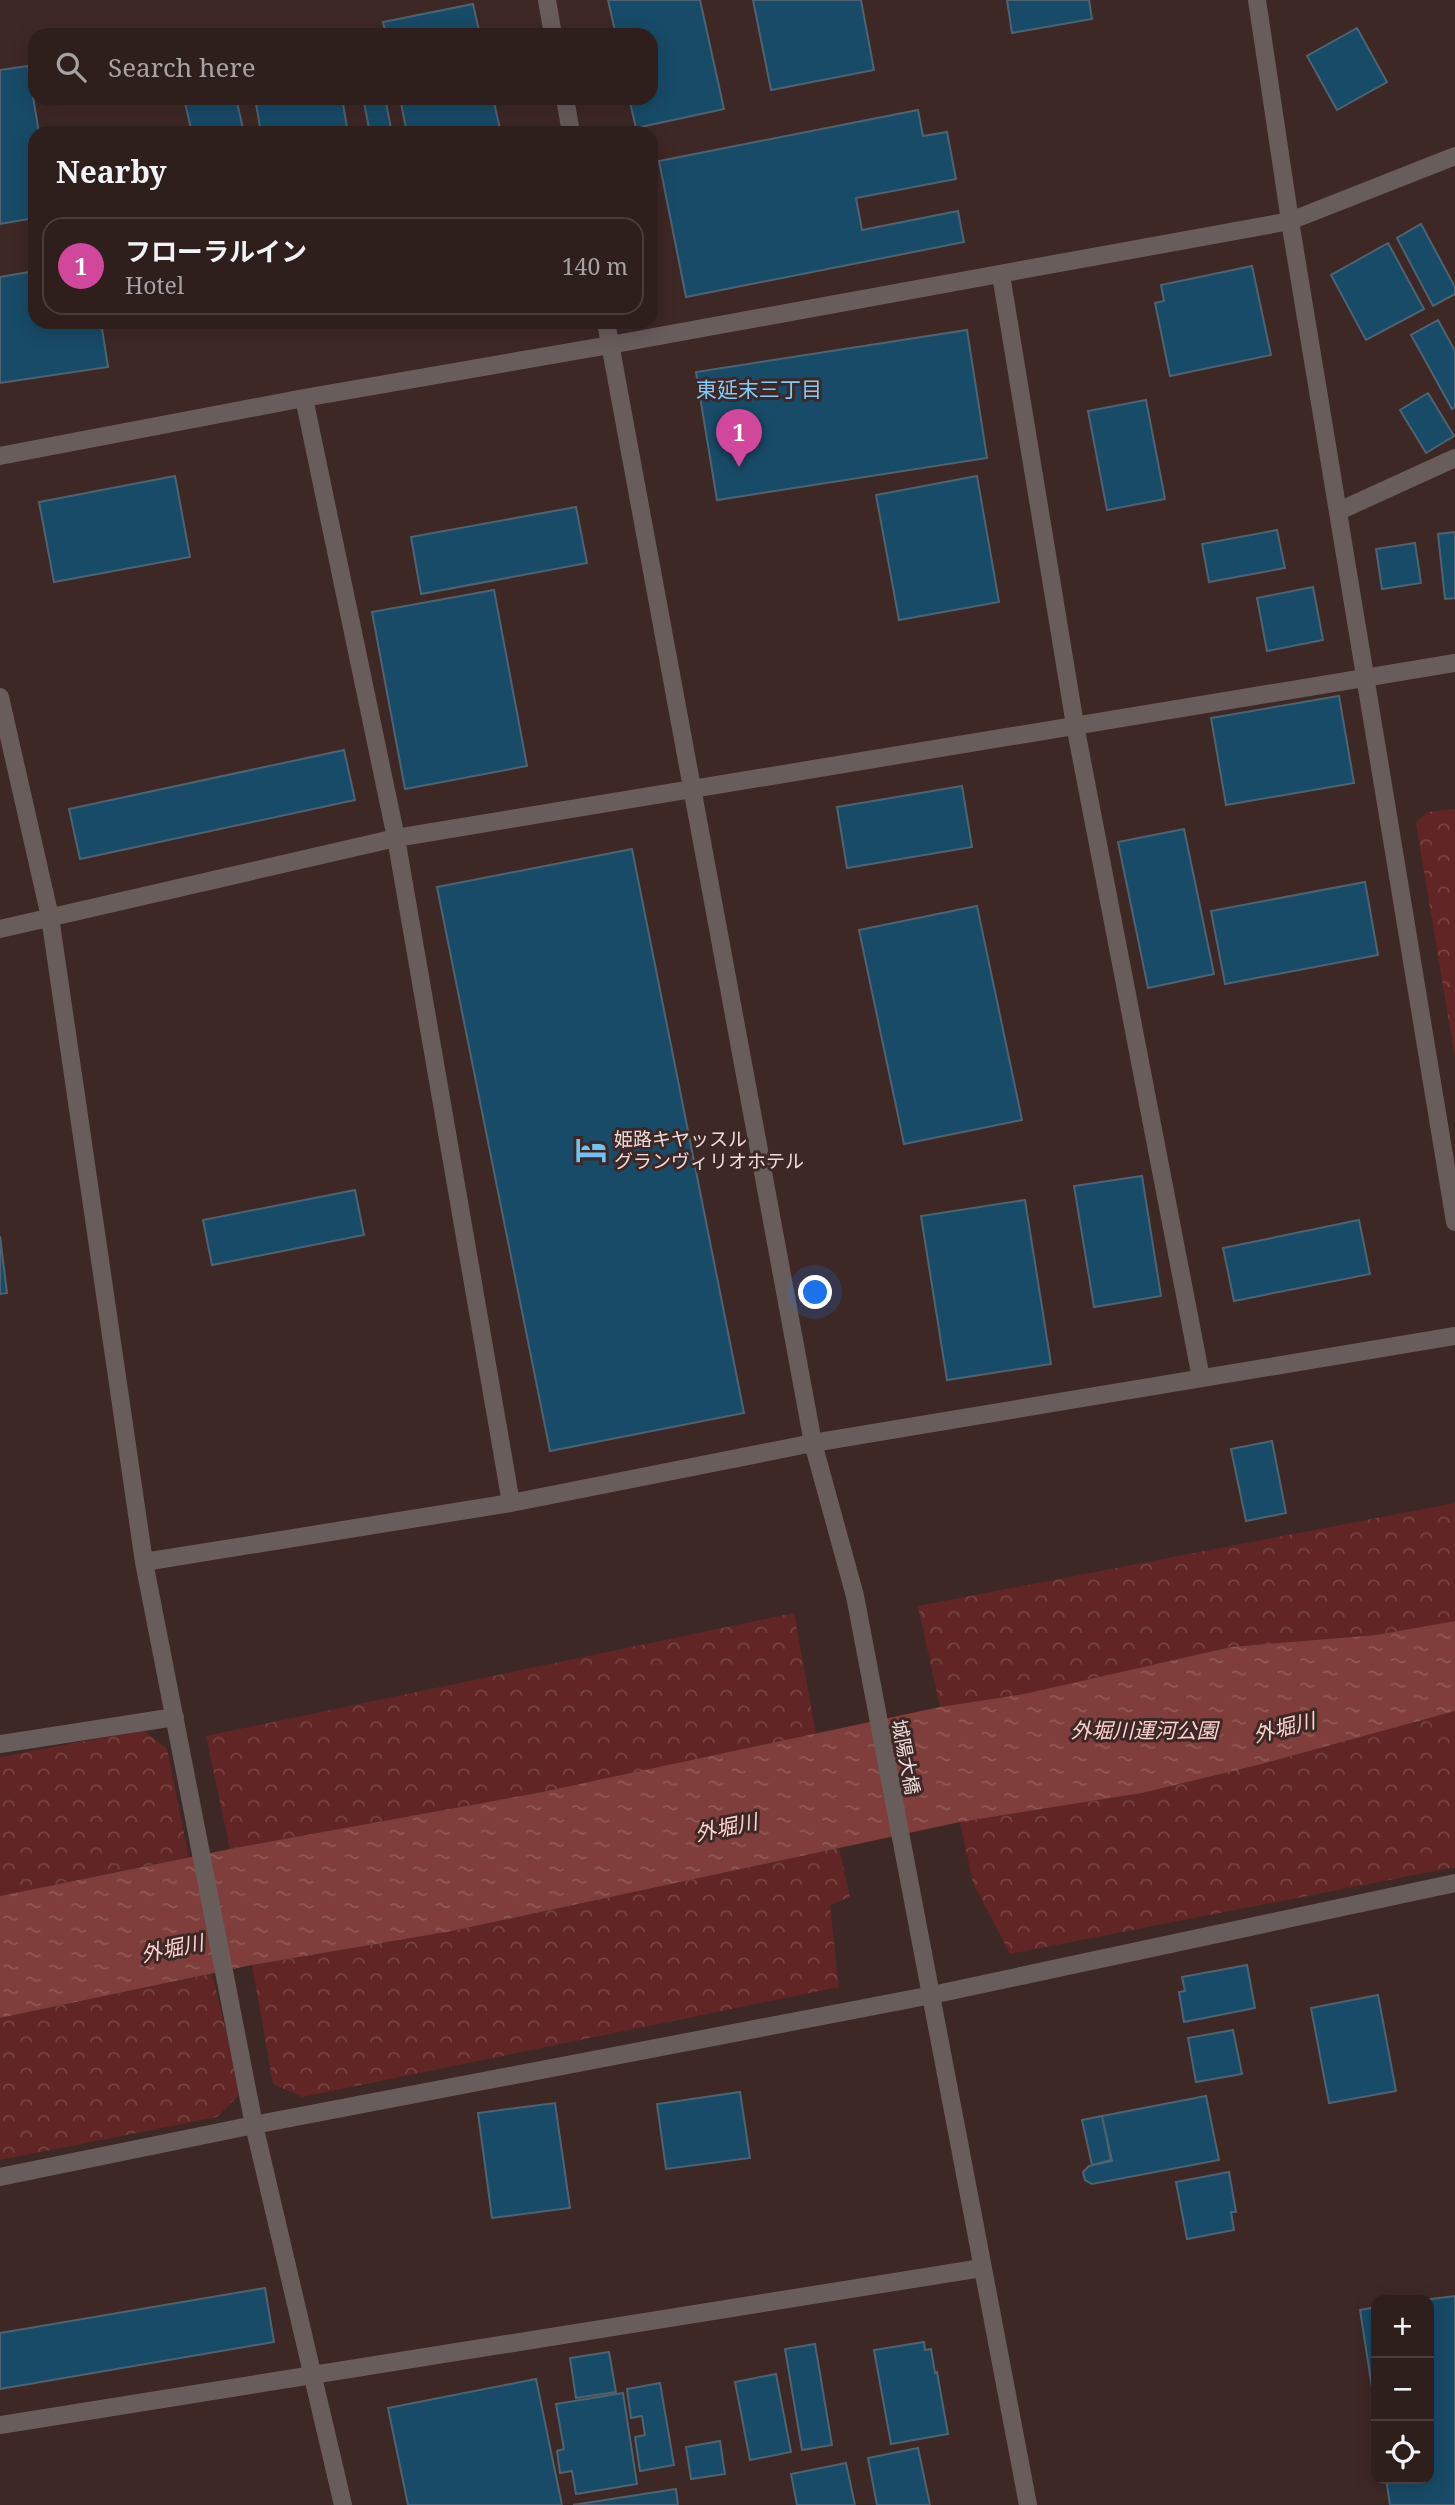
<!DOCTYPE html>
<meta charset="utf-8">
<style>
:root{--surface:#2e1e1c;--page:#3a2b29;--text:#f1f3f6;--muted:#a7a2a3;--line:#493c3b;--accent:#6fc2f4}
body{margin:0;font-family:"Noto Serif","Noto Sans JP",serif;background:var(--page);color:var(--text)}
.controls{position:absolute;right:21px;bottom:21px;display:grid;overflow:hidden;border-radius:14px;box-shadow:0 4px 18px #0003}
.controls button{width:63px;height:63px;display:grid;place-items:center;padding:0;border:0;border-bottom:2px solid var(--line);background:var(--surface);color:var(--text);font:35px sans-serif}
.you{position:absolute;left:816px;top:1293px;width:24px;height:24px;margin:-18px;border:5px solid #fff;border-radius:50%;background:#1a73e8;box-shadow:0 0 0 10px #1a73e833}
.badge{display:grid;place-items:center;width:46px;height:46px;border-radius:50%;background:var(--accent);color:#fff;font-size:23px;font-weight:700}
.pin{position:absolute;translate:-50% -58px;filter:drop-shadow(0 2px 4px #0008)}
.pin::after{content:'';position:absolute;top:37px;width:24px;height:21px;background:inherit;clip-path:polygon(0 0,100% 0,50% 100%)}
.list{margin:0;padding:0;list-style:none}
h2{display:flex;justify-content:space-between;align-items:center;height:91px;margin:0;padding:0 28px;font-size:30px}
h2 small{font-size:23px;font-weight:400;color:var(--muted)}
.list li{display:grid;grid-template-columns:46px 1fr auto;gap:21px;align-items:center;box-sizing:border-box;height:98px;margin:0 14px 14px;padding:0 14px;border:2px solid var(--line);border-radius:21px}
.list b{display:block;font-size:26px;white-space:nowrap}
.list p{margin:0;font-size:23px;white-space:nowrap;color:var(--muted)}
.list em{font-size:23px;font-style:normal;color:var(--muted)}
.icon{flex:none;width:38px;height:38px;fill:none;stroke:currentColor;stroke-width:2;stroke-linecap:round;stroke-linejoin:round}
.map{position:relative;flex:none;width:1455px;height:2505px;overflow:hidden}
.search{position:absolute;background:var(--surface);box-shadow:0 4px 18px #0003;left:28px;top:28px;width:630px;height:77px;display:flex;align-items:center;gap:18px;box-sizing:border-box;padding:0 24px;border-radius:21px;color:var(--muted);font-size:26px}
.panel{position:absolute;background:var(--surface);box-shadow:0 4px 18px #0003;left:28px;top:126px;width:630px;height:203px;border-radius:21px}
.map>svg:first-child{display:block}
</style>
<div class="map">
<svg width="1455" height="2505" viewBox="0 0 1455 2505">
<defs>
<pattern id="park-crowns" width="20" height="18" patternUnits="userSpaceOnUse" patternTransform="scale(1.75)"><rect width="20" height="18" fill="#602524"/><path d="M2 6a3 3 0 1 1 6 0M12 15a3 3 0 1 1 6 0" fill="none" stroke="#774443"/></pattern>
<pattern id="water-ripples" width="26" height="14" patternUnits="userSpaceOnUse" patternTransform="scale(1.75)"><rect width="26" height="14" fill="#7f3e3b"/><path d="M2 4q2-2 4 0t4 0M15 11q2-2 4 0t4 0" fill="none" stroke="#915957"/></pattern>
</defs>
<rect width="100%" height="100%" fill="#3e2826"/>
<path fill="url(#park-crowns)" d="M 1455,809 L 1455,1058 L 1416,822 L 1428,812 Z
M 1455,1503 L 1455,1621 L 1376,1635 L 1231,1647 L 1024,1694 L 940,1707 L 918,1606 Z
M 794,1613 L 816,1734 L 537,1793 L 230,1849 L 206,1736 Z
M 1455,1711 L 1455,1867 L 1010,1954 L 973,1883 L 960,1822 L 1142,1793 L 1262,1764 Z
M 143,1730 L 167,1749 L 189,1857 L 0,1896 L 0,1757 Z
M 839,1848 L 850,1897 L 830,1905 L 839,1987 L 302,2097 L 273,2084 L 252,1965 L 452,1931 Z
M 212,1974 L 241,2093 L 217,2117 L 0,2160 L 0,2018 Z"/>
<path fill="url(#water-ripples)" d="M 1455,1621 L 1455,1711 L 1262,1764 L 1142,1793 L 960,1822 L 452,1931 L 252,1965 L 0,2018 L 0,1896 L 230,1849 L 537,1793 L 940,1707 L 1024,1694 L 1231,1647 L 1376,1635 Z"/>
<path fill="#184b68" stroke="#4e6371" stroke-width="2" d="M 608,0 L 700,0 L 724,109 L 636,128 L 629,98 L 651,98 L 651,35 L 616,35 Z
M 753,0 L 861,0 L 874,70 L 771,90 Z
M 1007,0 L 1089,0 L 1092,19 L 1012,33 Z
M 473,4 L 480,35 L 386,35 L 383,22 Z
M 1357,28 L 1387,82 L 1337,110 L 1307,56 Z
M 28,66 L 39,133 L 35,133 L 35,218 L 0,224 L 0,70 Z
M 208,98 L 236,98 L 244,133 L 192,133 L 185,103 Z
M 255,98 L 342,98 L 348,133 L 261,133 Z
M 363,98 L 385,98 L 392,133 L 370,133 Z
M 400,98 L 493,98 L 501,133 L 407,133 Z
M 918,110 L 923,136 L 947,132 L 956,179 L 856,198 L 862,230 L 958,211 L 964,242 L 686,297 L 659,161 Z
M 1421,224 L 1455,287 L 1455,294 L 1433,306 L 1397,238 Z
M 1388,243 L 1424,309 L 1366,340 L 1331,275 Z
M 1252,266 L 1271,355 L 1170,376 L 1155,303 L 1164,301 L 1161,285 Z
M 35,271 L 35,322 L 101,322 L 108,367 L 0,383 L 0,277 Z
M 1438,320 L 1455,351 L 1455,407 L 1452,409 L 1411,335 Z
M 967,330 L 987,458 L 717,500 L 696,372 Z
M 1428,393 L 1454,436 L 1426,453 L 1400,410 Z
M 1146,400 L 1165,499 L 1107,510 L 1088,411 Z
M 175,476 L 190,557 L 54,582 L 39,502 Z
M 977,476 L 999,602 L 899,620 L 876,495 Z
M 576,507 L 587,563 L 421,594 L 411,537 Z
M 1277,530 L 1285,568 L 1209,582 L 1202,544 Z
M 1455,532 L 1455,598 L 1445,599 L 1438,534 Z
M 1415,543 L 1421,583 L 1382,589 L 1376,549 Z
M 1313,587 L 1323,640 L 1267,651 L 1257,598 Z
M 494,590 L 527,766 L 405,789 L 372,612 Z
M 1339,696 L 1354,783 L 1226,805 L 1211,718 Z
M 344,750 L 355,800 L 80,859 L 69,809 Z
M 962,786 L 972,847 L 847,868 L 837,807 Z
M 1184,829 L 1214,974 L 1148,988 L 1118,842 Z
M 632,849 L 744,1413 L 550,1451 L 437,887 Z
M 1365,882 L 1378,955 L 1225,984 L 1211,911 Z
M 977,906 L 1022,1120 L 904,1144 L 859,930 Z
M 1142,1176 L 1161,1296 L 1094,1307 L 1074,1186 Z
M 355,1190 L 364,1235 L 212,1265 L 203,1220 Z
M 1025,1200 L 1051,1364 L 947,1380 L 921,1216 Z
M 1359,1220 L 1370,1274 L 1234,1301 L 1223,1248 Z
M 0,1236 L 7,1293 L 0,1294 Z
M 1272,1441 L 1286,1513 L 1246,1521 L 1231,1449 Z
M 1247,1965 L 1255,2008 L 1184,2022 L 1179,1992 L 1185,1991 L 1182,1977 Z
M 1378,1995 L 1396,2091 L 1329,2103 L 1311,2008 Z
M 1233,2030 L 1242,2074 L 1196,2082 L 1188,2038 Z
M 740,2092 L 750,2158 L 666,2169 L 657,2104 Z
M 1206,2096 L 1219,2160 L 1092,2184 L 1085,2180 L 1083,2172 L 1089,2166 L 1112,2161 L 1102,2116 Z
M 555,2103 L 570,2208 L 492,2218 L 478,2113 Z
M 1102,2116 L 1111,2160 L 1092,2165 L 1082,2120 Z
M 1229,2172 L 1236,2212 L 1231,2212 L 1234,2230 L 1187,2239 L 1176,2182 Z
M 265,2288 L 274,2342 L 0,2389 L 0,2333 Z
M 1455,2296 L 1455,2505 L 1390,2505 L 1386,2479 L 1429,2479 L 1429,2300 L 1423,2300 Z
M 1376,2307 L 1376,2413 L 1360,2310 Z
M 924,2342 L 925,2350 L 931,2349 L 935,2373 L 937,2372 L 948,2434 L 891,2444 L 874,2350 Z
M 815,2344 L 832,2445 L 802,2450 L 785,2349 Z
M 609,2352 L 616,2392 L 576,2398 L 570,2358 Z
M 776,2374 L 791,2452 L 750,2460 L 735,2382 Z
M 536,2379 L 562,2505 L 408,2505 L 388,2408 Z
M 660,2383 L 674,2465 L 640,2471 L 635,2437 L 645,2435 L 642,2416 L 631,2418 L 627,2389 Z
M 623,2393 L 637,2484 L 576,2494 L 572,2471 L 560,2473 L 557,2451 L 564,2449 L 556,2404 Z
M 720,2441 L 725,2474 L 691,2479 L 686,2447 Z
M 918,2448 L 930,2505 L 877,2505 L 868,2458 Z
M 846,2463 L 855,2505 L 797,2505 L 791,2474 Z
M 676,2489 L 678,2505 L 573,2505 Z"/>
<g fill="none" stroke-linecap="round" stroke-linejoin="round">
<path stroke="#695d5c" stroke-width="18" d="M 1257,0 L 1290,221 L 1455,1222
M 1001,275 L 1075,725 L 1201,1378
M 304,398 L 396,838 L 511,1503
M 0,456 L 304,398 L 610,345 L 1290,221 L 1455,156
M 1339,511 L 1455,458
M 0,697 L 50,917 L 144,1562 L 254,2125 L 343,2505
M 0,929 L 396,838 L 1455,663
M 144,1562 L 511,1503 L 813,1443 L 1455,1336
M 0,1744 L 175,1717
M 0,2177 L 254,2125 L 932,1995 L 1455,1883
M 0,2425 L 982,2268"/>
<path stroke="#695d5c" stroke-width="18" d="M 547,0 L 553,35
M 565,98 L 571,133
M 606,322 L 813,1443 L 855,1596 L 1028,2505"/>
</g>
<defs>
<symbol id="hotel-bare" viewBox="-9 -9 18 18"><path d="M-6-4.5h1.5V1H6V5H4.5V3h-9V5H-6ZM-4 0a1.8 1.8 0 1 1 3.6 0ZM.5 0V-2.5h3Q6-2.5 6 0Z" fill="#6fc2f4" stroke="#3e2826" stroke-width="2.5" paint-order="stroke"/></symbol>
</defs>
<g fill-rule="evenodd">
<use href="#hotel-bare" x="569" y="1128" width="44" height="44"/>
</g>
<g text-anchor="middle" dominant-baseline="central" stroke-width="6" stroke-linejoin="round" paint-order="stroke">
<g font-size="19" fill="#ecdddb" stroke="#3e2826" text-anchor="start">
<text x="614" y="1139">姫路キヤッスル<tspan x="614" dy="22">グランヴィリオホテル</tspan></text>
</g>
<g font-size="19" fill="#ecdddb" stroke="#3e2826">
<text transform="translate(906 1757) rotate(79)">城陽大橋</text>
</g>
<g font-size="21" fill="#80cbfa" stroke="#3e2826">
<text x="759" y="389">東延末三丁目</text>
</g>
<g font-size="21" font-style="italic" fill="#fdd3cf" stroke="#3e2826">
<text transform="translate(1284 1727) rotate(-14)">外堀川</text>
<text x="1144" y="1730">外堀川運河公園</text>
<text transform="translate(726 1827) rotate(-12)">外堀川</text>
<text transform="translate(172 1948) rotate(-12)">外堀川</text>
</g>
</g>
</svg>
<div class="controls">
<button>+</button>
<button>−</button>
<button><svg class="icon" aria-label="locate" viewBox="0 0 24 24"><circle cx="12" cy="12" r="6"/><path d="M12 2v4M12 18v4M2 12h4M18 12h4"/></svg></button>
</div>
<div class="you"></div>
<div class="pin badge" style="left:739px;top:467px;background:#d1479c">1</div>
<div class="search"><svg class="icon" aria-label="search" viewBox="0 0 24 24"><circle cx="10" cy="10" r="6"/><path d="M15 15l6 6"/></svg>Search here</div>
<section class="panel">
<h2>Nearby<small></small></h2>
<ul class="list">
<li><span class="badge" style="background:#d1479c">1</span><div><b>フローラルイン</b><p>Hotel</p></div><em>140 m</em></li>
</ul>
</section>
</div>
